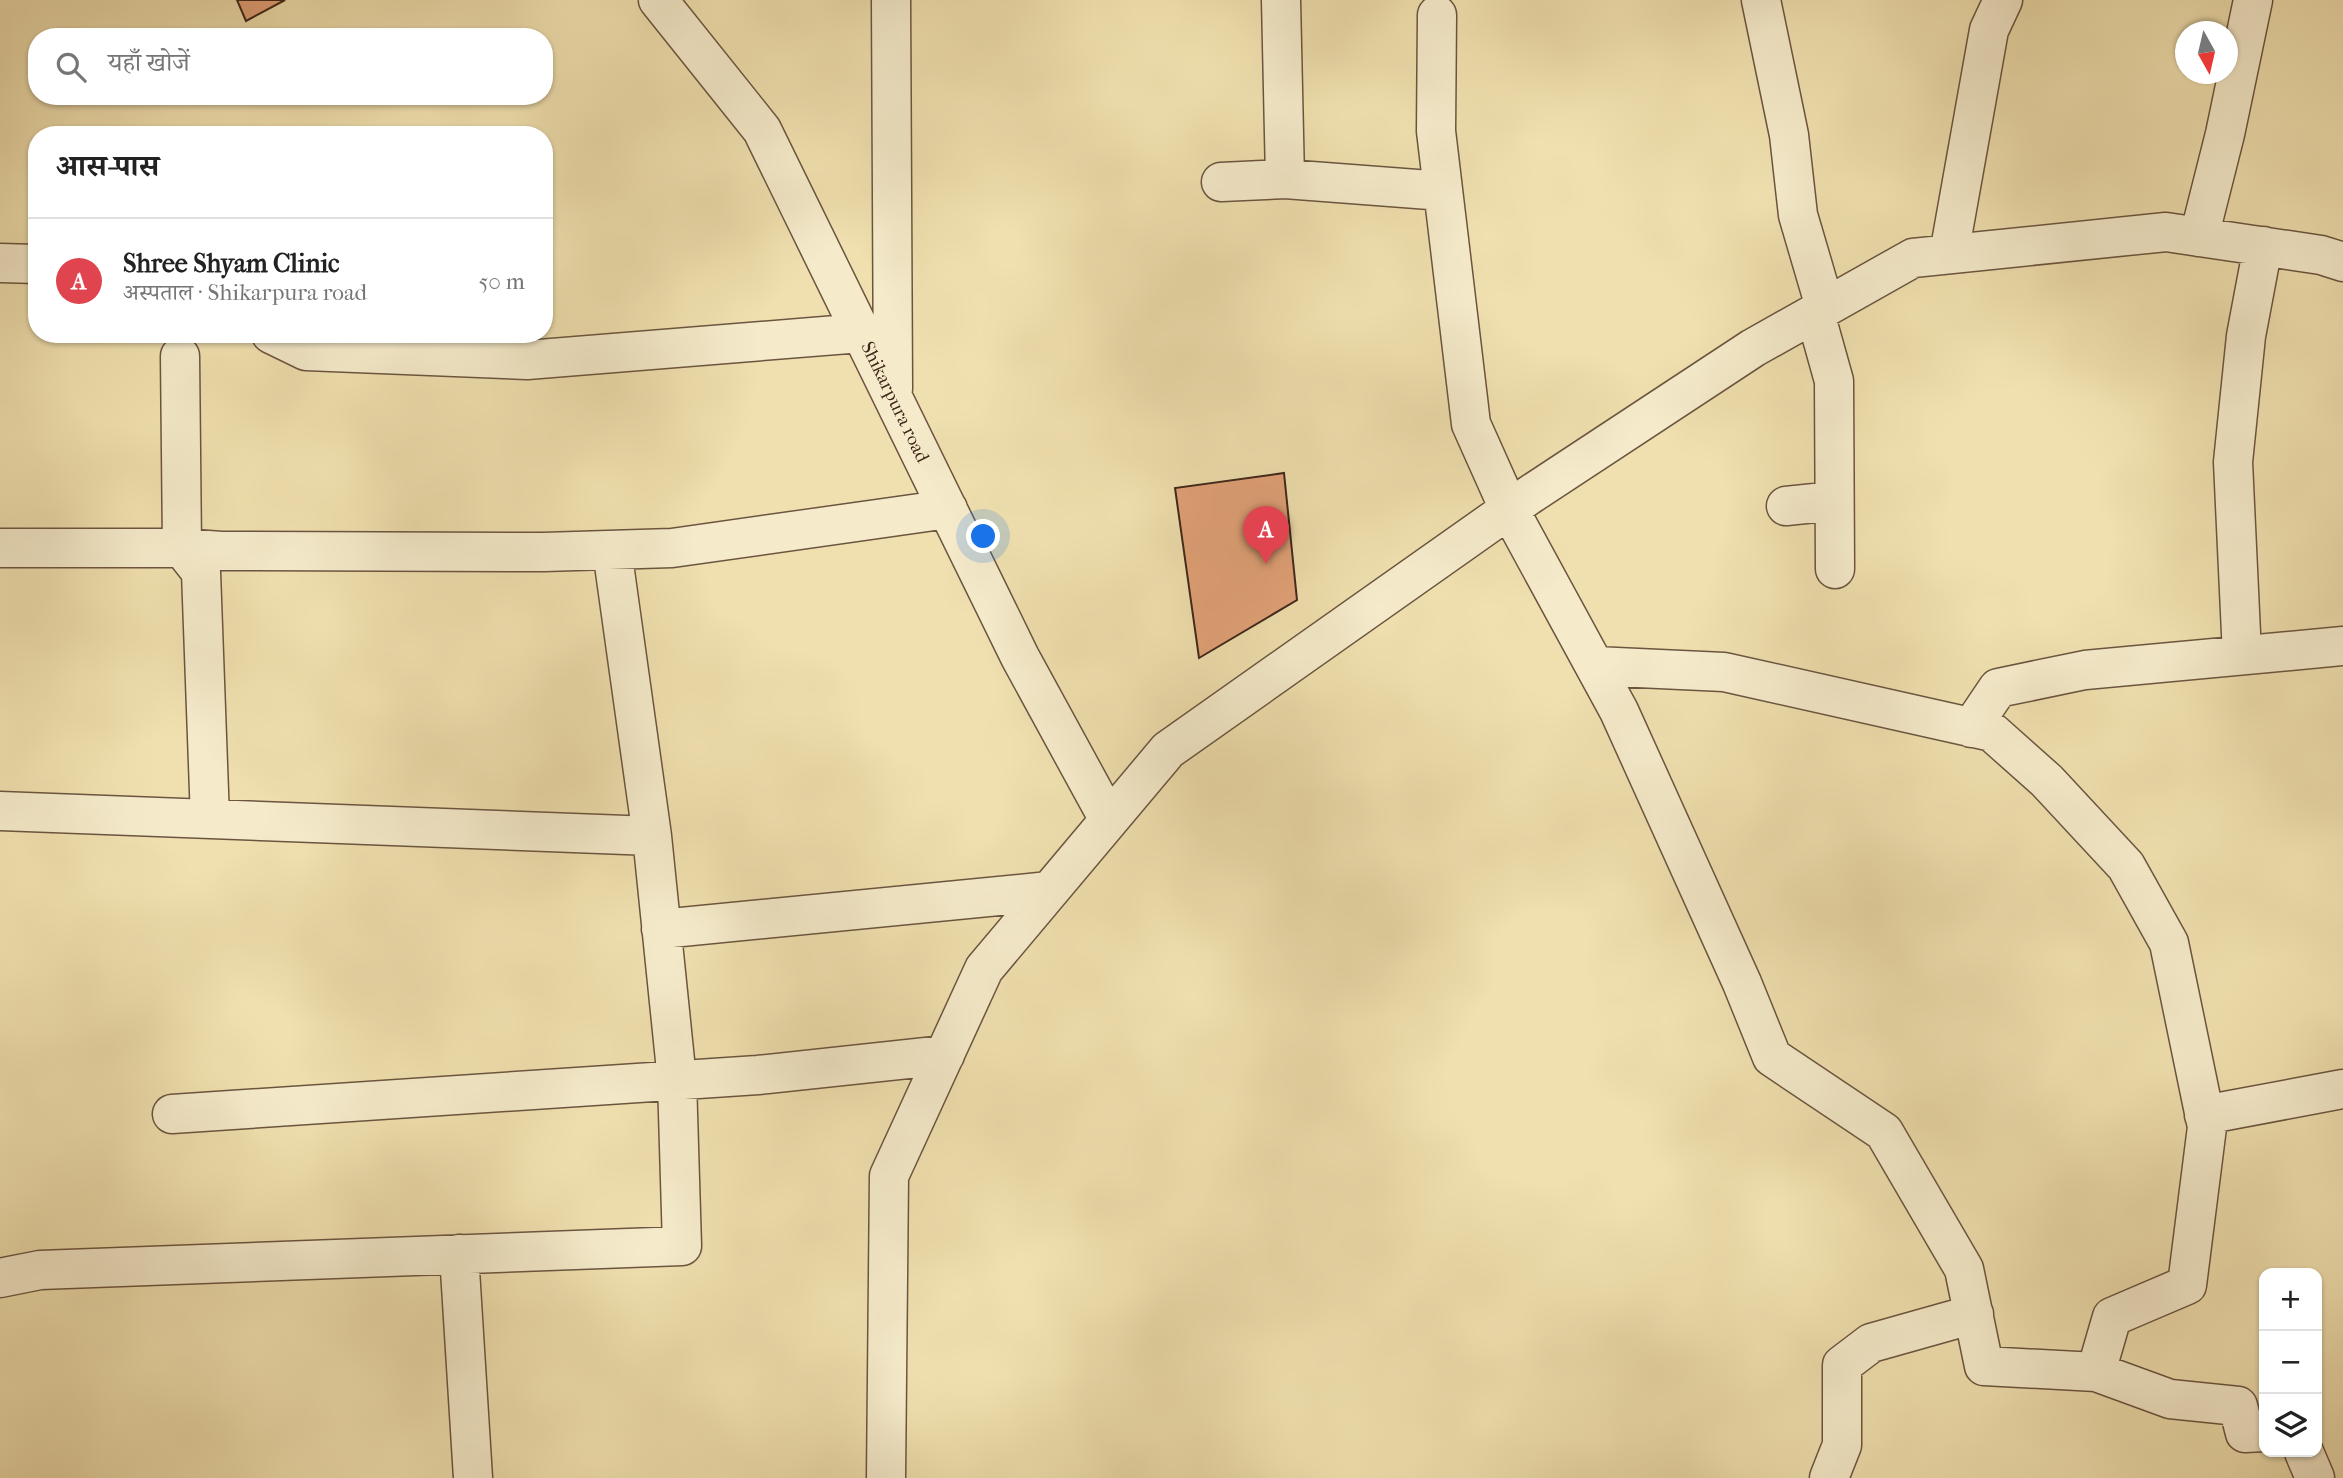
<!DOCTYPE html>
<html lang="hi">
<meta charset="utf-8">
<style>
:root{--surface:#fff;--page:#f6f6f6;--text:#222;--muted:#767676;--line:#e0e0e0;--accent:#8f2418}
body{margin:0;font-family:"IM FELL French Canon","Noto Serif Devanagari",serif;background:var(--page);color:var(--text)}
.controls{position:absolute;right:21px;bottom:21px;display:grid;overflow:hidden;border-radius:14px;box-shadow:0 2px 5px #0004}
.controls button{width:63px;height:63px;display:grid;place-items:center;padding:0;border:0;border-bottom:2px solid var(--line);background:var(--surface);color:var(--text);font:35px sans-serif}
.compass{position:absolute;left:2175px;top:21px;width:63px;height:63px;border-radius:50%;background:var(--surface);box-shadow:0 2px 5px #0004;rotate:172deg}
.you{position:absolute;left:984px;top:537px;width:24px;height:24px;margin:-18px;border:5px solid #fff;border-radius:50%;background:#1a73e8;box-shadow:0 0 0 10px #1a73e833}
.badge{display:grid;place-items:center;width:46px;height:46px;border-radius:50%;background:var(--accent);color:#fff;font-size:23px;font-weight:700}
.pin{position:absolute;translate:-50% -58px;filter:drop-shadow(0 2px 4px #0008)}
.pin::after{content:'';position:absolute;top:37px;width:24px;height:21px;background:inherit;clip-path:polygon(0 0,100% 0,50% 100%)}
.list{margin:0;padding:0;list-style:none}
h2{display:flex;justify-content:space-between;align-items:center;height:91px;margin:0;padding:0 28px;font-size:30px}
h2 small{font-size:23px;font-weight:400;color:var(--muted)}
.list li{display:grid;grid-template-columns:46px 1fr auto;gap:21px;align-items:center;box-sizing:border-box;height:126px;padding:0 28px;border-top:2px solid var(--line)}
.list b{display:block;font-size:26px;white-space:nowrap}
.list p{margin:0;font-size:23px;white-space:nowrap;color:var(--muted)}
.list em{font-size:23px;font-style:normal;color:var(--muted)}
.icon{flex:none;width:38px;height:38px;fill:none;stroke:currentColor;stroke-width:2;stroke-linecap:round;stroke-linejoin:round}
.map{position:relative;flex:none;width:2343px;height:1478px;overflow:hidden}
.search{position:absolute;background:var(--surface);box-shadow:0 2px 5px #0004;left:28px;top:28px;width:525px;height:77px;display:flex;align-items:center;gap:18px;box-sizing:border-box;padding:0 24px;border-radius:28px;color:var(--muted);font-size:26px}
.panel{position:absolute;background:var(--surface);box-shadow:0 2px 5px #0004;left:28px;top:126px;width:525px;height:217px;border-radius:28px}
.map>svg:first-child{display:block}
</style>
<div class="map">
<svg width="2343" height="1478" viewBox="0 0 2343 1478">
<rect width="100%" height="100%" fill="#f0e0af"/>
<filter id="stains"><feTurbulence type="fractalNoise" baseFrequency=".00286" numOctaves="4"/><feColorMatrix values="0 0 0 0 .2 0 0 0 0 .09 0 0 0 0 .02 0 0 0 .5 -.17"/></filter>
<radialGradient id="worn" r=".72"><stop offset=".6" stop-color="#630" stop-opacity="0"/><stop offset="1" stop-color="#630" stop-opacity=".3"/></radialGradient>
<path fill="#e2a278" stroke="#3f271b" stroke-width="2" d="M 237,0 L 285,0 L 246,21 Z
M 1284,473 L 1297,600 L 1199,658 L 1175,488 Z"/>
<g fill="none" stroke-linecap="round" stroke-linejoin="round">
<defs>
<path id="minor" d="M 658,0 L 762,130 L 1020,657 L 1109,820
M 891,0 L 893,389
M 1281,0 L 1285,179
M 1761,0 L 1789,135 L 1798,215 L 1825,307
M 1437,15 L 1436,131 L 1471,424 L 1509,509 L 1619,711 L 1742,983 L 1772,1057 L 1884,1132 L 1964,1269 L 1984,1366 L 2096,1372 L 2112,1317 L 2187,1285 L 2207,1127 L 2169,943 L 2126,866 L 2047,781 L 1992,732 L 1724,672 L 1595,666
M 1221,182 L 1285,179 L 1443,191
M 2199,237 L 2225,134 L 2253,0
M 1949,254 L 1989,30 L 2003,0
M 0,263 L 37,264
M 1815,313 L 1834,381 L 1835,569
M 271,334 L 306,351 L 527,360 L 861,333
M 180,356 L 182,548 L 201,572 L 210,819
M 1786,506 L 1834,501
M 0,548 L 182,548 L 221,551 L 544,552 L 672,548 L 948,509
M 612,550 L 652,836
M 2242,655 L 2233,462 L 2246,336 L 2263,246
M 1971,728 L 1998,688 L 2085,670 L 2343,646
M 0,811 L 652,836 L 677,1080 L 682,1246 L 40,1270 L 0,1278
M 661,929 L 1049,891
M 172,1114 L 758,1075 L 945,1055
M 2204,1115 L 2343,1089
M 459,1254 L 473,1478
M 2096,1372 L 2170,1399 L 2238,1406 L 2245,1433 L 2264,1432
M 2304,1452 L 2315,1478
M 886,1478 L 889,1176 L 984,969 L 1168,750 L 1528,496 L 1753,348 L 1913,258 L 2166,232 L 2321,255 L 2343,262
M 1829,1478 L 1842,1445 L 1842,1365 L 1871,1343 L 1974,1314"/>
</defs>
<use href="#minor" stroke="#6b5540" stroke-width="41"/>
<use href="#minor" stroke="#f5ebcb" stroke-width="38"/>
</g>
<g text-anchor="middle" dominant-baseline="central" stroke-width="7" stroke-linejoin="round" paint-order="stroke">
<g font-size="19" fill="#3f271b" stroke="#f5ebcb">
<text transform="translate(895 402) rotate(64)">Shikarpura road</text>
</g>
</g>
<rect width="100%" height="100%" filter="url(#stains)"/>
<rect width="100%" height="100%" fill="url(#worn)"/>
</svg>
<div class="controls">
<button>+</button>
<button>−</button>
<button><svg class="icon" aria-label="layers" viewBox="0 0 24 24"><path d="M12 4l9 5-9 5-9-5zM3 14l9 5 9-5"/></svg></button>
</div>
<svg class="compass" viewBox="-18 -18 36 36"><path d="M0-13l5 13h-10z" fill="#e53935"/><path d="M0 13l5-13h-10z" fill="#767676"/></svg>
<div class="you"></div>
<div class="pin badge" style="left:1266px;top:564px;background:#e0444e">A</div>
<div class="search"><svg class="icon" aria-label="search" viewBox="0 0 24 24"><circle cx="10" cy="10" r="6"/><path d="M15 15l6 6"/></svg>यहाँ खोजें</div>
<section class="panel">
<h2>आस-पास<small></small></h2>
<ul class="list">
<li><span class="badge" style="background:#e0444e">A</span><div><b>Shree Shyam Clinic</b><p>अस्पताल · Shikarpura road</p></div><em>50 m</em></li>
</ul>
</section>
</div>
